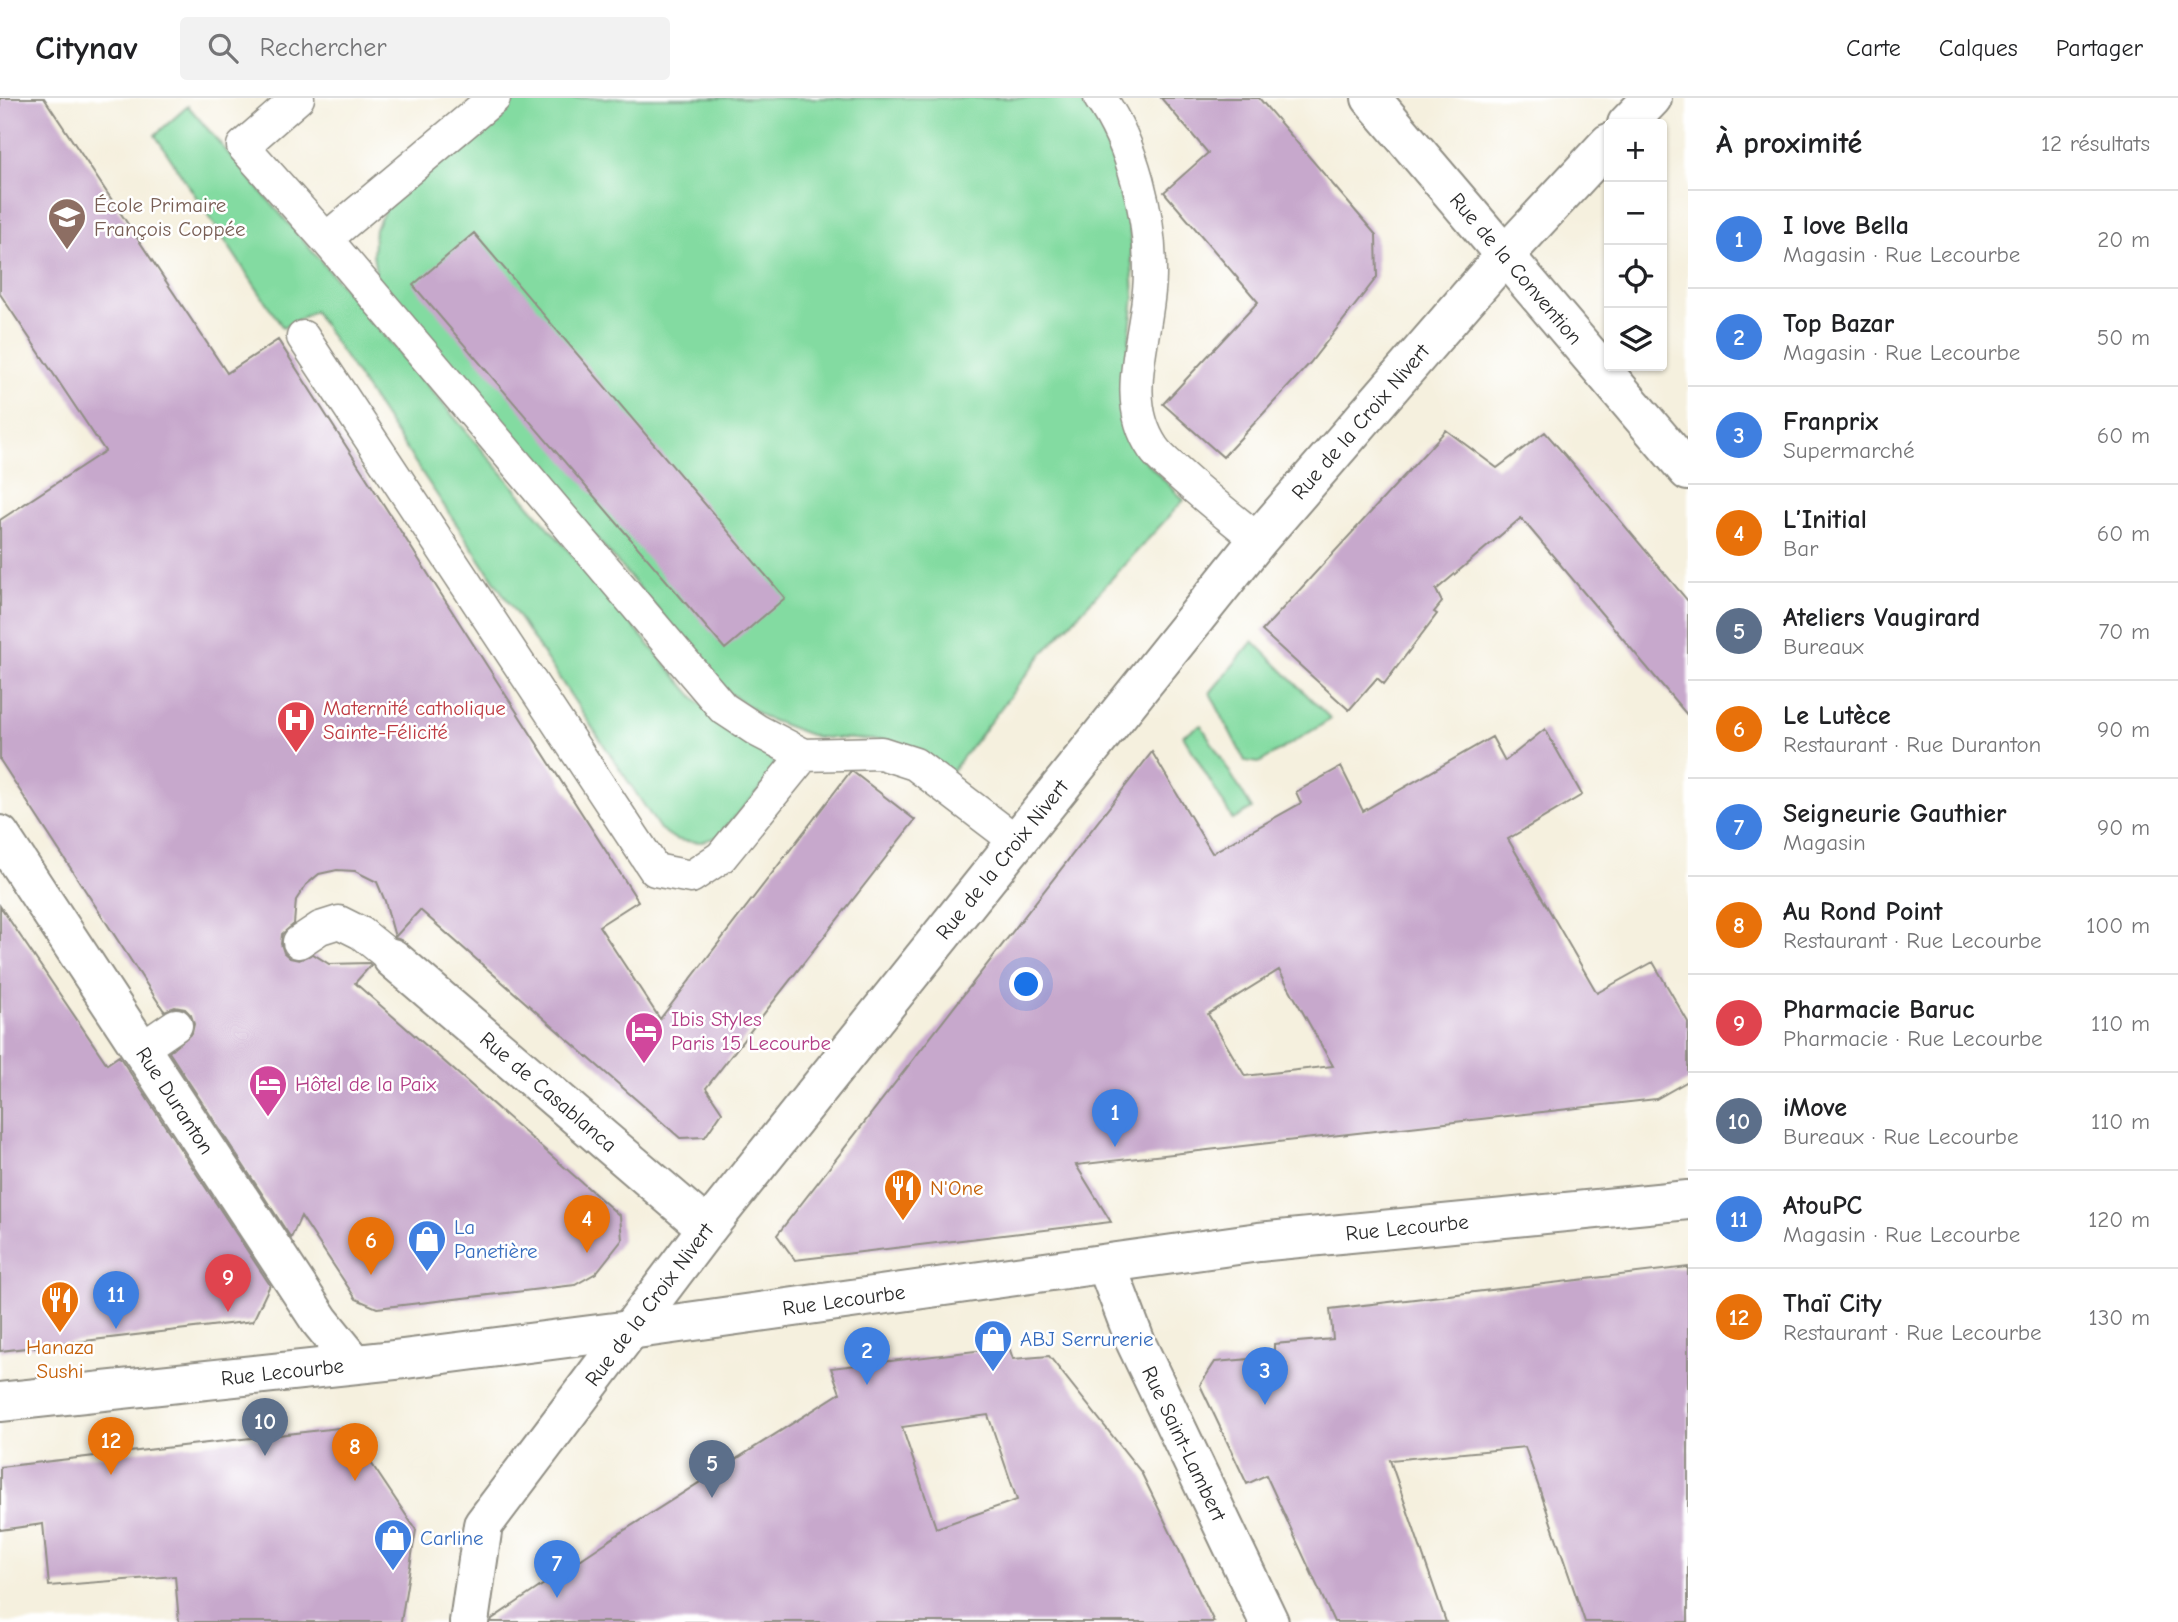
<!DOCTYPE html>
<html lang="fr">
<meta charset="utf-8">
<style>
:root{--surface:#fff;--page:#f2f2f2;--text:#202124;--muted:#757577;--line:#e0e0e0;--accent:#1a73e8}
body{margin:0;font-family:"Comic Neue",sans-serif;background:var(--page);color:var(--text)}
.controls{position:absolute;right:21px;top:21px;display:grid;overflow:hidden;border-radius:7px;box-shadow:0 2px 5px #0004}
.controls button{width:63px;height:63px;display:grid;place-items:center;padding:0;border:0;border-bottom:2px solid var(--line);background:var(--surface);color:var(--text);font:35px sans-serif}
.you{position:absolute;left:1027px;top:887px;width:24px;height:24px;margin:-18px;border:5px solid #fff;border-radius:50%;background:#1a73e8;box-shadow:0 0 0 10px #1a73e833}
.badge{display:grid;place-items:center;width:46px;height:46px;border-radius:50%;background:var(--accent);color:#fff;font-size:23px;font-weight:700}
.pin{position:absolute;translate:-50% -58px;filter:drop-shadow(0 2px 4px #0008)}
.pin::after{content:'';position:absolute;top:37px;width:24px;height:21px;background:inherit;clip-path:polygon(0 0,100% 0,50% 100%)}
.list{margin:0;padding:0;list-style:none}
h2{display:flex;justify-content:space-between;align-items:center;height:91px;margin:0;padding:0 28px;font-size:30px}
h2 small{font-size:23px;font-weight:400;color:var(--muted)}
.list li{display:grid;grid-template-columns:46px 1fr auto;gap:21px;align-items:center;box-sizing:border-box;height:98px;padding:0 28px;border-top:2px solid var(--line)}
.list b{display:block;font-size:26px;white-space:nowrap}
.list p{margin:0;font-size:23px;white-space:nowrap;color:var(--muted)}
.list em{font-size:23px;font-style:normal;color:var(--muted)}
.icon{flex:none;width:38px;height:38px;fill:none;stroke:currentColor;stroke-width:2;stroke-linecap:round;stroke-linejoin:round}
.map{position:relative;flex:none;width:1688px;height:1524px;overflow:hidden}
header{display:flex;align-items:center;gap:42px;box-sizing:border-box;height:98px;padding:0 35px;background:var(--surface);border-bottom:2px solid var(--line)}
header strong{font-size:33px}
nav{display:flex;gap:38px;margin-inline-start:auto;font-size:24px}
.search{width:490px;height:63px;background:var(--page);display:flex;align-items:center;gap:18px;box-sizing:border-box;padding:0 24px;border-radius:7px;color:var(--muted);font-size:26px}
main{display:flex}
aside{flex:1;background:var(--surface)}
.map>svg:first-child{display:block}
</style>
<header>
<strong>Citynav</strong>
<div class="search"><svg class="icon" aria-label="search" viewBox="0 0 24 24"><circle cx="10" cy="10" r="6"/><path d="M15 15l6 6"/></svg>Rechercher</div>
<nav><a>Carte</a><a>Calques</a><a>Partager</a></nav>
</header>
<main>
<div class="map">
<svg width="1688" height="1524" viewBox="0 0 1688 1524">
<rect width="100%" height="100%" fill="#fff"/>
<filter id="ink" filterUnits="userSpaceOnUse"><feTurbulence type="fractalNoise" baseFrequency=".0143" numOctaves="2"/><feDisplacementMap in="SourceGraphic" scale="14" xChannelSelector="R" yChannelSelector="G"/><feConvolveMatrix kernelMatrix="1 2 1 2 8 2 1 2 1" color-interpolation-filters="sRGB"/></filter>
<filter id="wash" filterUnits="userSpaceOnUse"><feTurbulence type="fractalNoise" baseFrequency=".00686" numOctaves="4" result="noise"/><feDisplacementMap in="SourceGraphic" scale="28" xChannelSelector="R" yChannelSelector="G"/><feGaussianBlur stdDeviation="1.57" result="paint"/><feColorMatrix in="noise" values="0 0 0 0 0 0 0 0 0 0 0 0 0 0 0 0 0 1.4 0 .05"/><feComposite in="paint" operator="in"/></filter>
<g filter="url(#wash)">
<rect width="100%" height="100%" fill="#f5f0de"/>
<path fill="#83dba1" stroke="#578366" stroke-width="2" d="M 514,0 L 1082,0 L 1085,3 L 1101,31 L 1128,104 L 1134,198 L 1122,306 L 1125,326 L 1137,355 L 1184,402 L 1044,554 L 950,676 L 893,643 L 816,639 L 765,620 L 728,594 L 377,183 L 373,156 L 375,131 L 385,112 L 408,90 Z
M 188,8 L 698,604 L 772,657 L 775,667 L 773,677 L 717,739 L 701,744 L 684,743 L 675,741 L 660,731 L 314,213 L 283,230 L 155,37 Z
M 1253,543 L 1331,621 L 1259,665 L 1245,663 L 1210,595 Z
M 1201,627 L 1252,711 L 1233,722 L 1183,637 Z"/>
<g id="blocks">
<path fill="#c7a8cc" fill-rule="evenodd" d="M 0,0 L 44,0 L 227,275 L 278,242 L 638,803 L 599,828 L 660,921 L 850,674 L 853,674 L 915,722 L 706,990 L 722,1014 L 705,1039 L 680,1040 L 420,812 L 395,839 L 385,803 L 377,784 L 355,773 L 337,772 L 319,776 L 306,787 L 296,802 L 294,826 L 282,836 L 281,846 L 284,855 L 290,860 L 299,862 L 313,856 L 329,866 L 369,865 L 371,867 L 355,885 L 620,1118 L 622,1142 L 596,1175 L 575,1187 L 377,1210 L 356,1201 L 301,1118 L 291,1140 L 169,954 L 192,935 L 194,926 L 191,917 L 185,911 L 175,909 L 164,913 L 0,662 L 0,422 L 105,353 L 0,196 Z
M 1161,0 L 1259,0 L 1376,137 L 1377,179 L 1310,265 L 1223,359 L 1163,306 L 1258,204 L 1164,94 L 1208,55 Z
M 474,135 L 785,500 L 725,551 L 413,187 Z
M 1446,332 L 1497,370 L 1545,334 L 1571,364 L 1688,503 L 1688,618 L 1521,420 L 1436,492 L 1442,504 L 1434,514 L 1437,516 L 1384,586 L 1377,580 L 1349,612 L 1262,533 Z
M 1545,631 L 1582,697 L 1508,741 L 1597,895 L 1653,864 L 1688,924 L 1688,983 L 1656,1001 L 1076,1067 L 1111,1124 L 795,1162 L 777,1137 L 1152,654 L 1212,755 L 1301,705 L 1296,694 L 1341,669 L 1363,713 L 1492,639 L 1505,663 ZM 1279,872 L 1333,968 L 1245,978 L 1208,916 Z
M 0,808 L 107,966 L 119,958 L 270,1187 L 253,1223 L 0,1253 Z
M 1688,1169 L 1688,1524 L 1585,1524 L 1525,1349 L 1390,1362 L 1446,1524 L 1334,1524 L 1266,1377 L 1247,1386 L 1200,1287 L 1215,1264 L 1274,1259 L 1274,1246 L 1333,1241 L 1330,1211 Z
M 1009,1249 L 1013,1261 L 1049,1258 L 1141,1374 L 1214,1524 L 491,1524 L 492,1521 L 617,1437 L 840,1295 L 831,1270 ZM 988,1317 L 1017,1402 L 936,1430 L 902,1329 Z
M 347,1329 L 416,1432 L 401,1524 L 179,1524 L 175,1478 L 49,1488 L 43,1426 L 0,1432 L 0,1369 Z"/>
</g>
</g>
<g filter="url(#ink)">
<use href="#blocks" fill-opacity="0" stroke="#908e84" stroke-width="2"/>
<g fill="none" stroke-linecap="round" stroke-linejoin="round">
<defs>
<path id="lane" d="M 298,0 L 243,48 L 326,141
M 494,0 L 326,141 L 723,610 L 758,633 L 804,657 L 881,655 L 915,666 L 1016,743
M 1100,0 C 1133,46 1150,117 1150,173 C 1151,231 1117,297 1153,350 C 1159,359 1168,366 1176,373 C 1202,397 1230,419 1258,442
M 303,239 L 655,772 L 691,779 L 721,759 L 804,657
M 299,844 L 320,830 L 339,824 L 361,835 L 392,860
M 141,951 L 176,927"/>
<g id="street">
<path id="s1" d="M 0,737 L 320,1223 L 355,1266"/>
<path id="s2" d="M 392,860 L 707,1130"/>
<path id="s3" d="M 1106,1166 L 1136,1245 L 1269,1524"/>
</g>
<g id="secondary">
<path id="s4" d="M 1371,0 L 1688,373"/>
<path d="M 1627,26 L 1652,0"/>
<path id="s5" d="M 0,1304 L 404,1261 L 630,1232 L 1259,1144 L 1688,1102"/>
<path id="s6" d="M 469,1524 L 483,1427 L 707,1130 L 1258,442 L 1505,157 L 1609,45"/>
</g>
</defs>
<use href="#lane" stroke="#908e84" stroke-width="35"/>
<use href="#street" stroke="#908e84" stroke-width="42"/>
<use href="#secondary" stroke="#908e84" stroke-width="42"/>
<use href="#lane" stroke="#fff" stroke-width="32"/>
<use href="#street" stroke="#fff" stroke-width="38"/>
<use href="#secondary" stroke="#fff" stroke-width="38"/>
</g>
</g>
<defs>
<symbol id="school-pin" viewBox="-11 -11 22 30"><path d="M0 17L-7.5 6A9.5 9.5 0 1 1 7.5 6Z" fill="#8d6e63" stroke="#fff"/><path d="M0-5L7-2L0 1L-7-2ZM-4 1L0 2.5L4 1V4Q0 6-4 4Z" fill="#fff"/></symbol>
<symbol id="hospital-pin" viewBox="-11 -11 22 30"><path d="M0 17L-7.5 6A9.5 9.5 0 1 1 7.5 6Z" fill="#e0444e" stroke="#fff"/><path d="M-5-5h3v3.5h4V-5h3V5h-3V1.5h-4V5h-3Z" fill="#fff"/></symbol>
<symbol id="hotel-pin" viewBox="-11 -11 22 30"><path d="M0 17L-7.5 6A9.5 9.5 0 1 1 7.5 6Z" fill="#d1479c" stroke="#fff"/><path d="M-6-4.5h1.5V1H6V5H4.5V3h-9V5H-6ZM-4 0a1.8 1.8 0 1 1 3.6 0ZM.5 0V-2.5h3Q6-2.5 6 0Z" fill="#fff"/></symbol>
<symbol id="restaurant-pin" viewBox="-11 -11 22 30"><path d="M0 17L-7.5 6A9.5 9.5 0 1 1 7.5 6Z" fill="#e8710a" stroke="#fff"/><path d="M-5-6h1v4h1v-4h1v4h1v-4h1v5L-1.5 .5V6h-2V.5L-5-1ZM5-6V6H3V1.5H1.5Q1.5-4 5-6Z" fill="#fff"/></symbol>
<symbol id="shop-pin" viewBox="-11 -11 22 30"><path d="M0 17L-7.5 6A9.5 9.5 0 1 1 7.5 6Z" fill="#3f7fe0" stroke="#fff"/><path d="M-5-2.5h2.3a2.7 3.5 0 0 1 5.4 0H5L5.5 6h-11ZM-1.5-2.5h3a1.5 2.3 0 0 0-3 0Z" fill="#fff"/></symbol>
</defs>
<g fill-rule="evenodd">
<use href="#school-pin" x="45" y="97" width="44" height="60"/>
<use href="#hospital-pin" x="274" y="600" width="44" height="60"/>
<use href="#hotel-pin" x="622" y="911" width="44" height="60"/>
<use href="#hotel-pin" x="246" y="964" width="44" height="60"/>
<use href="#restaurant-pin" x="881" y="1068" width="44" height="60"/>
<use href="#shop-pin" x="405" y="1119" width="44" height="60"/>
<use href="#restaurant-pin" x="38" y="1180" width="44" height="60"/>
<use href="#shop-pin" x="971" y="1219" width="44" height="60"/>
<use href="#shop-pin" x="371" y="1418" width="44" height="60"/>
</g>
<g text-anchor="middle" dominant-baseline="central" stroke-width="5" stroke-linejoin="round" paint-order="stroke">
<g font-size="21" fill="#785e54" stroke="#fff" text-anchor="start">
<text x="94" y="107">École Primaire<tspan x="94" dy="24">François Coppée</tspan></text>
</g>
<g font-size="21" fill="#2b2b2b" stroke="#fff">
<text stroke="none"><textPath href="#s4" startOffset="224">Rue de la Convention</textPath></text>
<text stroke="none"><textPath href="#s6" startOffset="1508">Rue de la Croix Nivert</textPath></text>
<text stroke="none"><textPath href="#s6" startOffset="942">Rue de la Croix Nivert</textPath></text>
<text stroke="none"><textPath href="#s2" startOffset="206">Rue de Casablanca</textPath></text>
<text stroke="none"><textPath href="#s1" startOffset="318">Rue Duranton</textPath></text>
<text stroke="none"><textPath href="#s5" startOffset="1418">Rue Lecourbe</textPath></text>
<text stroke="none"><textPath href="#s5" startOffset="850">Rue Lecourbe</textPath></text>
<text stroke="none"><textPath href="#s6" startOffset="374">Rue de la Croix Nivert</textPath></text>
<text stroke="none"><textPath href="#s5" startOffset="284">Rue Lecourbe</textPath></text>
<text stroke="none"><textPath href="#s3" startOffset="196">Rue Saint-Lambert</textPath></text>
</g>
<g font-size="21" fill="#be3a42" stroke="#fff" text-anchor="start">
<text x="323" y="610">Maternité catholique<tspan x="323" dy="24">Sainte-Félicité</tspan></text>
</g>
<g font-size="21" fill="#b23c85" stroke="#fff" text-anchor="start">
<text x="671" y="921">Ibis Styles<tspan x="671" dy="24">Paris 15 Lecourbe</tspan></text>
<text x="295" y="986">Hôtel de la Paix</text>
</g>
<g font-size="21" fill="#c56008" stroke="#fff" text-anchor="start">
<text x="930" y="1090">N'One</text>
<text x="60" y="1249" text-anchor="middle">Hanaza<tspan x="60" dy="24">Sushi</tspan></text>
</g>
<g font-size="21" fill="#366cbe" stroke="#fff" text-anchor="start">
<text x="454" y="1129">La<tspan x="454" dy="24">Panetière</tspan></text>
<text x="1020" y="1241">ABJ Serrurerie</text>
<text x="420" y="1440">Carline</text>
</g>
</g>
</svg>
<div class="controls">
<button>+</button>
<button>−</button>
<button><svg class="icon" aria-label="locate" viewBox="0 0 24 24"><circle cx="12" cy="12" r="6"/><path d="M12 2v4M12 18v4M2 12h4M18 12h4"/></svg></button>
<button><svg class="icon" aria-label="layers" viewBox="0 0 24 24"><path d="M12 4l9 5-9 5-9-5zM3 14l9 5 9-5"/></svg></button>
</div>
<div class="you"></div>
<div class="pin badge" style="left:1115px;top:1049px;background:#3f7fe0">1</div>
<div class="pin badge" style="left:867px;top:1287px;background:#3f7fe0">2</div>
<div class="pin badge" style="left:1265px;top:1307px;background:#3f7fe0">3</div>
<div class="pin badge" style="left:587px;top:1155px;background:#e8710a">4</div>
<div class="pin badge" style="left:712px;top:1400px;background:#5c6f8a">5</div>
<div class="pin badge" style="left:371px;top:1177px;background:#e8710a">6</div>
<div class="pin badge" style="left:557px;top:1500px;background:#3f7fe0">7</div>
<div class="pin badge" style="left:355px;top:1383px;background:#e8710a">8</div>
<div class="pin badge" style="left:228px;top:1214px;background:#e0444e">9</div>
<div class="pin badge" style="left:265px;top:1358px;background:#5c6f8a">10</div>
<div class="pin badge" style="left:116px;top:1231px;background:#3f7fe0">11</div>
<div class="pin badge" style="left:111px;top:1377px;background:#e8710a">12</div>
</div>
<aside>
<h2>À proximité<small>12 résultats</small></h2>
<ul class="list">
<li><span class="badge" style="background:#3f7fe0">1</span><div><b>I love Bella</b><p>Magasin · Rue Lecourbe</p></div><em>20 m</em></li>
<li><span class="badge" style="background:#3f7fe0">2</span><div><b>Top Bazar</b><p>Magasin · Rue Lecourbe</p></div><em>50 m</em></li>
<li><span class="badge" style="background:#3f7fe0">3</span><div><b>Franprix</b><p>Supermarché</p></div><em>60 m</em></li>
<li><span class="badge" style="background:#e8710a">4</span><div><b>L’Initial</b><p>Bar</p></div><em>60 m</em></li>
<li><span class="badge" style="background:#5c6f8a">5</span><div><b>Ateliers Vaugirard</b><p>Bureaux</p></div><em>70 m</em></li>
<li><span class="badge" style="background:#e8710a">6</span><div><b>Le Lutèce</b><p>Restaurant · Rue Duranton</p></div><em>90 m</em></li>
<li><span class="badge" style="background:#3f7fe0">7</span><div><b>Seigneurie Gauthier</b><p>Magasin</p></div><em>90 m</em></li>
<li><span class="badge" style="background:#e8710a">8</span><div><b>Au Rond Point</b><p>Restaurant · Rue Lecourbe</p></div><em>100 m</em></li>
<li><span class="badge" style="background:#e0444e">9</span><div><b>Pharmacie Baruc</b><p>Pharmacie · Rue Lecourbe</p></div><em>110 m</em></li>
<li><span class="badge" style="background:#5c6f8a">10</span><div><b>iMove</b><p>Bureaux · Rue Lecourbe</p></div><em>110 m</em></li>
<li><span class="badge" style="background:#3f7fe0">11</span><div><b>AtouPC</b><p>Magasin · Rue Lecourbe</p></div><em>120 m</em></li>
<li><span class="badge" style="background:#e8710a">12</span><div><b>Thaï City</b><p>Restaurant · Rue Lecourbe</p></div><em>130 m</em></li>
</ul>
</aside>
</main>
